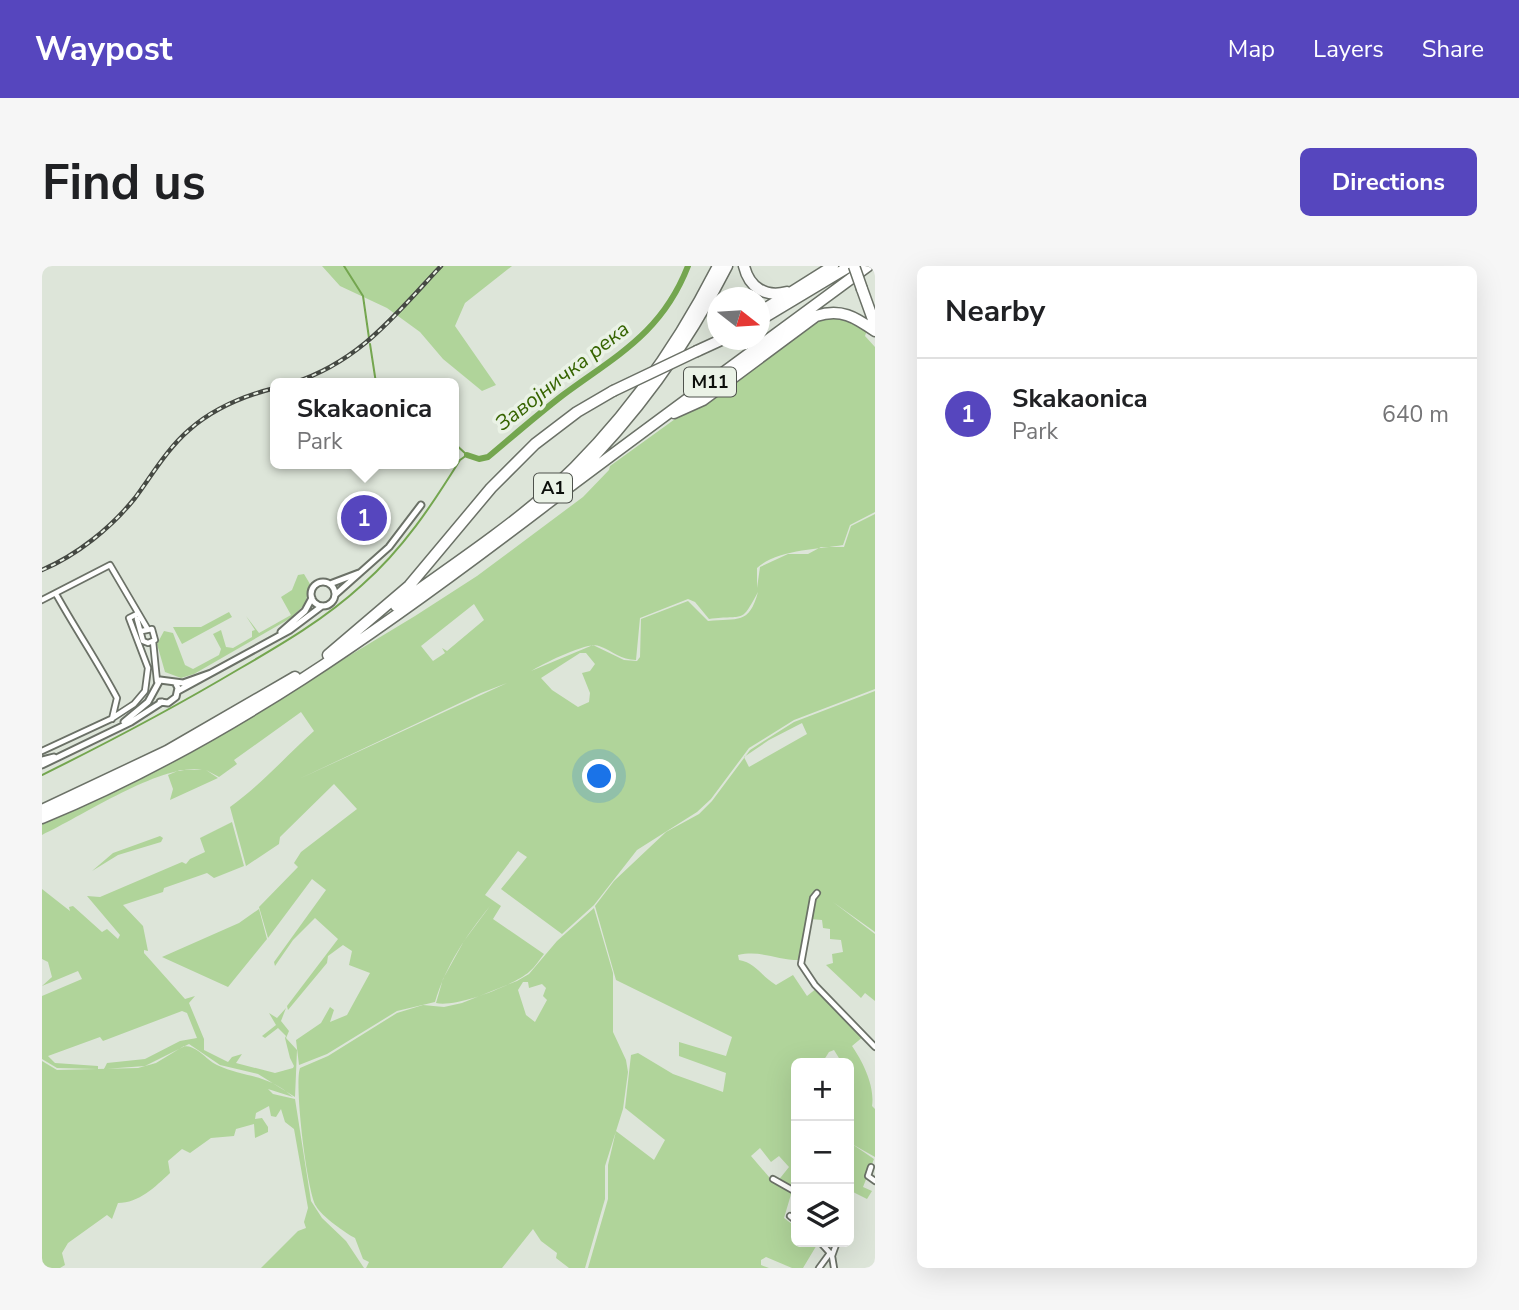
<!DOCTYPE html>
<meta charset="utf-8">
<style>
:root{--surface:#fff;--page:#f6f6f6;--text:#202124;--muted:#757577;--line:#e0e0e0;--accent:#5646be}
body{margin:0;font-family:"Nunito Sans",sans-serif;background:var(--page);color:var(--text)}
.controls{position:absolute;right:21px;bottom:21px;display:grid;overflow:hidden;border-radius:10px;box-shadow:0 7px 28px #0002}
.controls button{width:63px;height:63px;display:grid;place-items:center;padding:0;border:0;border-bottom:2px solid var(--line);background:var(--surface);color:var(--text);font:35px sans-serif}
.compass{position:absolute;left:665px;top:21px;width:63px;height:63px;border-radius:50%;background:var(--surface);box-shadow:0 7px 28px #0002;rotate:107deg}
.you{position:absolute;left:558px;top:511px;width:24px;height:24px;margin:-18px;border:5px solid #fff;border-radius:50%;background:#1a73e8;box-shadow:0 0 0 10px #1a73e833}
.badge{display:grid;place-items:center;width:46px;height:46px;border-radius:50%;background:var(--accent);color:#fff;font-size:23px;font-weight:700}
.pin{position:absolute;translate:-50% -50%;border:4px solid #fff;box-shadow:0 2px 7px #0006}
.popup{position:absolute;left:228px;top:112px;width:189px;height:91px;box-sizing:border-box;display:grid;place-content:center;border-radius:10px;background:var(--surface);filter:drop-shadow(0 2px 5px #0005);font-size:23px;white-space:nowrap;color:var(--muted)}
.popup b{font-size:26px;color:var(--text)}
.popup::after{content:'';position:absolute;left:50%;top:100%;margin-left:-14px;border:14px solid transparent;border-top-color:var(--surface)}
.list{margin:0;padding:0;list-style:none}
h2{display:flex;justify-content:space-between;align-items:center;height:91px;margin:0;padding:0 28px;font-size:30px}
h2 small{font-size:23px;font-weight:400;color:var(--muted)}
.list li{display:grid;grid-template-columns:46px 1fr auto;gap:21px;align-items:center;box-sizing:border-box;height:112px;padding:0 28px;border-top:2px solid var(--line)}
.list b{display:block;font-size:26px;white-space:nowrap}
.list p{margin:0;font-size:23px;white-space:nowrap;color:var(--muted)}
.list em{font-size:23px;font-style:normal;color:var(--muted)}
.icon{flex:none;width:38px;height:38px;fill:none;stroke:currentColor;stroke-width:2;stroke-linecap:round;stroke-linejoin:round}
.map{position:relative;flex:none;width:833px;height:1002px;overflow:hidden;border-radius:10px}
header{display:flex;align-items:center;gap:42px;box-sizing:border-box;height:98px;padding:0 35px;background:var(--accent);color:#fff}
header strong{font-size:33px}
nav{display:flex;gap:38px;margin-inline-start:auto;font-size:24px}
.intro{display:flex;align-items:center;justify-content:space-between;box-sizing:border-box;height:168px;padding:0 42px}
h1{margin:0;font-size:49px}
.button{padding:18px 32px;border-radius:10px;background:var(--accent);color:#fff;font-size:24px;font-weight:700}
main{display:flex;gap:42px;padding:0 42px}
aside{flex:1;background:var(--surface);border-radius:10px;box-shadow:0 7px 28px #0002}
.map>svg:first-child{display:block}
</style>
<header>
<strong>Waypost</strong>
<nav><a>Map</a><a>Layers</a><a>Share</a></nav>
</header>
<div class="intro"><h1>Find us</h1><a class="button">Directions</a></div>
<main>
<div class="map">
<svg width="833" height="1002" viewBox="0 0 833 1002">
<rect width="100%" height="100%" fill="#dde5d9"/>
<path fill="#b0d49a" fill-rule="evenodd" d="M 280,0 L 470,0 L 423,37 L 413,60 L 454,119 L 440,125 L 401,93 L 378,66 L 345,42 L 298,20 Z
M 792,48 L 825,64 L 823,70 L 833,81 L 833,246 L 808,259 L 801,279 C 777,283 734,284 715,302 L 715,322 L 718,301 L 746,288 L 766,288 L 779,281 L 802,281 L 809,260 L 833,248 L 833,423 L 752,454 L 707,482 L 669,533 L 655,546 L 595,584 L 552,639 L 520,668 L 459,623 L 485,591 L 476,585 L 443,629 L 459,640 L 451,653 L 502,688 C 497,694 493,701 487,706 C 472,719 414,742 394,737 L 401,713 L 422,675 L 448,640 C 424,670 404,699 393,736 L 355,745 L 285,788 L 257,799 L 254,774 L 279,757 L 288,741 L 292,744 L 288,756 L 305,749 L 328,707 L 307,699 L 310,685 L 301,679 L 286,690 L 285,697 L 246,744 L 245,740 L 296,673 L 273,652 L 251,674 L 233,700 L 232,696 L 284,624 L 270,613 L 226,672 L 217,641 L 256,601 L 252,597 L 259,586 L 315,543 L 292,518 L 238,571 L 237,578 L 204,600 L 188,541 C 219,519 244,490 272,465 L 259,446 L 192,494 L 195,498 L 177,511 L 164,504 L 176,512 L 128,534 L 131,523 L 126,509 L 138,504 L 160,504 C 119,497 41,550 0,569 L 0,556 L 161,478 L 373,350 L 435,310 L 541,231 L 567,204 L 568,200 L 766,57 ZM 716,326 C 707,359 696,352 666,355 L 646,335 L 599,353 L 598,391 L 595,395 L 582,394 L 551,379 L 489,405 C 501,398 546,375 557,380 C 571,385 579,394 594,394 L 598,352 L 646,333 L 653,336 L 667,353 C 704,348 698,359 716,326 ZM 432,338 L 442,354 L 405,385 L 400,382 L 403,387 L 391,395 L 379,380 ZM 538,387 L 544,387 L 553,398 L 548,405 L 540,407 L 548,427 L 547,436 L 536,441 L 510,424 L 499,412 ZM 465,417 L 257,513 L 439,427 Z
M 262,308 L 268,318 L 263,338 L 249,352 L 152,408 L 139,412 L 123,406 L 115,378 L 122,365 L 131,367 L 143,399 L 151,403 L 177,389 L 179,383 L 171,368 L 179,364 L 184,381 L 191,382 L 210,371 L 210,365 L 213,364 L 204,350 L 217,367 L 249,349 L 239,331 L 250,324 L 256,309 Z
M 187,346 L 190,351 L 140,378 L 131,361 L 159,361 Z
M 833,425 L 833,666 L 791,636 L 833,668 L 833,735 L 823,727 L 819,732 L 784,699 L 791,697 L 790,688 L 801,686 L 799,674 L 788,673 L 788,663 L 781,662 L 780,654 L 768,653 L 757,694 C 734,694 720,684 696,689 L 697,694 C 714,697 719,710 734,719 L 751,709 L 765,730 L 775,722 L 822,770 L 810,780 C 821,796 833,820 830,840 L 833,843 L 833,891 L 810,878 L 832,893 L 821,921 L 830,925 L 825,933 L 807,924 L 807,797 L 800,797 L 792,784 L 787,786 L 780,797 L 754,797 L 754,915 L 749,922 L 735,916 L 747,901 L 737,890 L 729,896 L 718,882 L 709,890 L 733,918 L 750,925 L 742,952 L 754,961 L 754,976 L 776,977 L 761,1002 L 750,1002 L 724,991 L 719,994 L 719,999 L 727,1002 L 546,1002 L 566,933 L 566,899 L 574,865 L 612,894 L 623,874 L 583,842 L 589,789 L 596,787 L 631,808 L 681,826 L 684,807 L 637,790 L 637,776 L 684,790 L 690,771 L 574,714 L 553,640 L 572,615 L 624,566 L 657,548 L 670,535 L 708,484 L 752,456 ZM 760,457 L 765,468 L 707,501 L 702,491 L 727,474 Z
M 190,556 L 202,600 L 172,612 L 165,607 L 122,622 L 121,626 L 81,639 L 101,660 L 106,685 L 102,684 L 102,687 L 143,733 L 153,730 L 147,737 L 162,773 L 162,784 L 186,796 L 190,791 L 200,788 L 194,797 L 233,807 L 251,802 L 252,800 L 248,792 L 243,772 L 244,770 L 236,762 L 223,772 L 220,770 L 234,759 L 227,747 L 235,752 L 244,742 L 239,755 L 247,765 L 244,772 L 255,784 L 253,831 L 216,808 L 178,799 L 147,778 L 103,800 L 62,803 L 65,797 L 103,793 L 138,775 L 155,772 L 145,747 L 140,745 L 61,775 L 58,771 L 6,790 L 13,797 L 56,800 L 56,803 L 15,802 L 0,793 L 0,730 L 40,713 L 36,705 L 0,720 L 10,711 L 6,696 L 0,693 L 0,623 L 28,645 L 27,641 L 31,640 L 60,666 L 65,663 L 76,673 L 78,669 L 45,630 L 58,631 L 140,596 L 144,598 L 148,593 L 163,586 L 158,572 Z
M 118,570 L 121,572 L 119,576 L 76,589 L 50,605 L 71,587 Z
M 552,642 L 571,707 L 571,766 L 584,794 L 586,806 L 581,843 L 563,900 L 563,933 L 543,1002 L 527,1002 L 514,992 L 515,987 L 499,975 L 491,963 L 460,1002 L 324,1002 L 327,996 L 321,993 L 313,972 C 305,968 279,950 274,940 C 265,925 252,818 258,802 L 286,790 L 355,747 L 381,739 L 402,741 L 420,737 L 475,715 L 487,708 L 515,675 ZM 481,716 L 486,716 L 487,722 L 500,718 L 504,722 L 501,730 L 505,734 L 493,756 L 484,749 L 476,724 Z
M 217,643 L 225,673 L 186,721 L 120,691 L 197,657 Z
M 142,780 C 156,780 163,793 175,799 C 203,812 224,807 251,831 L 226,823 L 231,828 L 253,833 L 269,935 L 280,952 L 304,975 L 322,1002 L 219,1002 L 256,965 L 264,962 L 262,956 L 266,942 L 252,863 L 243,856 L 239,843 L 234,851 L 229,850 L 227,840 L 214,847 L 213,853 L 220,852 L 226,861 L 226,866 L 213,872 L 212,858 L 194,863 L 192,870 L 169,872 L 148,887 L 140,883 L 126,895 L 128,907 C 113,921 97,937 76,937 L 70,953 L 65,949 L 26,977 L 20,987 L 23,999 L 18,1002 L 0,1002 L 0,795 L 15,804 L 96,802 L 114,797 Z"/>
<g fill="none" stroke-linecap="round" stroke-linejoin="round">
<path stroke="#74a64f" stroke-width="2" d="M 302,0 L 321,30 L 327,72
M 328,78 L 334,117
M 0,509 C 67,476 133,441 197,403 C 240,378 283,353 320,319 C 361,283 390,239 418,194 L 425,189 L 411,176"/>
<path stroke="#74a64f" stroke-width="6" d="M 425,189 L 437,193 L 446,191 C 471,170 495,149 521,129 C 575,89 620,67 646,0"/>
<defs>
<path id="minor" d="M 14,328 C 34,364 56,396 75,432 L 70,453
M 0,334 L 68,299 L 105,362
M 95,353 L 101,375 L 106,377 L 113,374 L 110,363 L 100,365
M 111,375 L 115,415
M 0,485 L 69,453 L 92,438 L 103,425 L 106,402 L 87,352 L 95,348
M 775,627 L 771,632 L 759,698 L 773,719 L 833,781
M 829,901 L 826,910 L 833,915
M 731,913 L 754,926
M 748,950 L 754,955
M 778,976 L 788,987
M 777,1002 L 788,987 L 790,989
M 792,1002 L 790,990 L 795,976"/>
<path id="tertiary" d="M269 328a12 12 0 1 1 24 0a12 12 0 1 1-24 0Z
M 288,318 L 317,307
M 293,329 L 347,281 L 379,239
M 239,366 L 263,345 L 270,332
M 136,425 L 248,364 L 280,340
M 118,436 L 126,437 L 134,431 L 136,422 L 133,416
M 82,456 L 106,436 L 118,414 L 141,417 L 169,407
M 0,494 L 12,491
M 0,499 L 89,456 L 120,436"/>
<path id="motorway" d="M 702,0 C 707,21 723,32 745,26
M 820,23 L 833,59
M 718,46 L 791,0
M 718,54 L 808,0
M 655,85 L 679,74
M 632,147 L 661,134 L 774,50 C 799,42 813,51 833,65
M 529,214 C 592,152 645,79 685,0
M 354,340 C 405,303 460,267 508,225 C 577,162 634,83 676,0
M 286,389 L 367,320 L 449,222 L 493,178 L 535,146 L 571,125
M 0,544 L 125,485 L 253,411
M 0,552 C 184,476 345,360 502,240 C 609,159 718,80 826,0"/>
</defs>
<use href="#minor" stroke="#6b7167" stroke-width="8"/>
<use href="#tertiary" stroke="#6b7167" stroke-width="9"/>
<use href="#motorway" stroke="#6b7167" stroke-width="13"/>
<use href="#minor" stroke="#fff" stroke-width="4.5"/>
<use href="#tertiary" stroke="#fff" stroke-width="5"/>
<use href="#motorway" stroke="#fff" stroke-width="10"/>
<defs>
<path id="rail" d="M 251,117 C 318,95 352,50 399,0
M 0,304 C 35,289 69,262 93,232 C 110,209 125,183 147,164 C 172,142 201,130 233,122"/>
</defs>
<use href="#rail" stroke="#454943" stroke-width="4.5"/>
<use href="#rail" stroke="#eaf2e6" stroke-width="2" stroke-dasharray="5" stroke-linecap="butt"/>
<defs>
<path id="motorway-bridge" d="M 812,0 L 820,23
M 571,125 L 655,85"/>
</defs>
<use href="#motorway-bridge" stroke="#6b7167" stroke-width="13" stroke-linecap="butt"/>
<use href="#motorway-bridge" stroke="#fff" stroke-width="10"/>
</g>
<g text-anchor="middle" dominant-baseline="central" stroke-width="7" stroke-linejoin="round" paint-order="stroke">
<g fill="#eaf2e6" stroke="#4f534d" stroke-width="2">
<rect x="642" y="101.5" width="52" height="29" rx="5"/>
<rect x="492" y="207.5" width="38" height="29" rx="5"/>
</g>
<g font-size="18" font-weight="bold" fill="#0c0f0b">
<text x="668" y="116">M11</text>
<text x="511" y="222">A1</text>
</g>
<g font-size="21" font-style="italic" fill="#366401" stroke="#eaf2e6">
<text transform="translate(520 110) rotate(-38)">Завојничка река</text>
</g>
</g>
</svg>
<div class="controls">
<button>+</button>
<button>−</button>
<button><svg class="icon" aria-label="layers" viewBox="0 0 24 24"><path d="M12 4l9 5-9 5-9-5zM3 14l9 5 9-5"/></svg></button>
</div>
<svg class="compass" viewBox="-18 -18 36 36"><path d="M0-13l5 13h-10z" fill="#e53935"/><path d="M0 13l5-13h-10z" fill="#757577"/></svg>
<div class="you"></div>
<div class="pin badge" style="left:322px;top:252px">1</div>
<div class="popup"><b>Skakaonica</b>Park</div>
</div>
<aside>
<h2>Nearby<small></small></h2>
<ul class="list">
<li><span class="badge">1</span><div><b>Skakaonica</b><p>Park</p></div><em>640 m</em></li>
</ul>
</aside>
</main>
